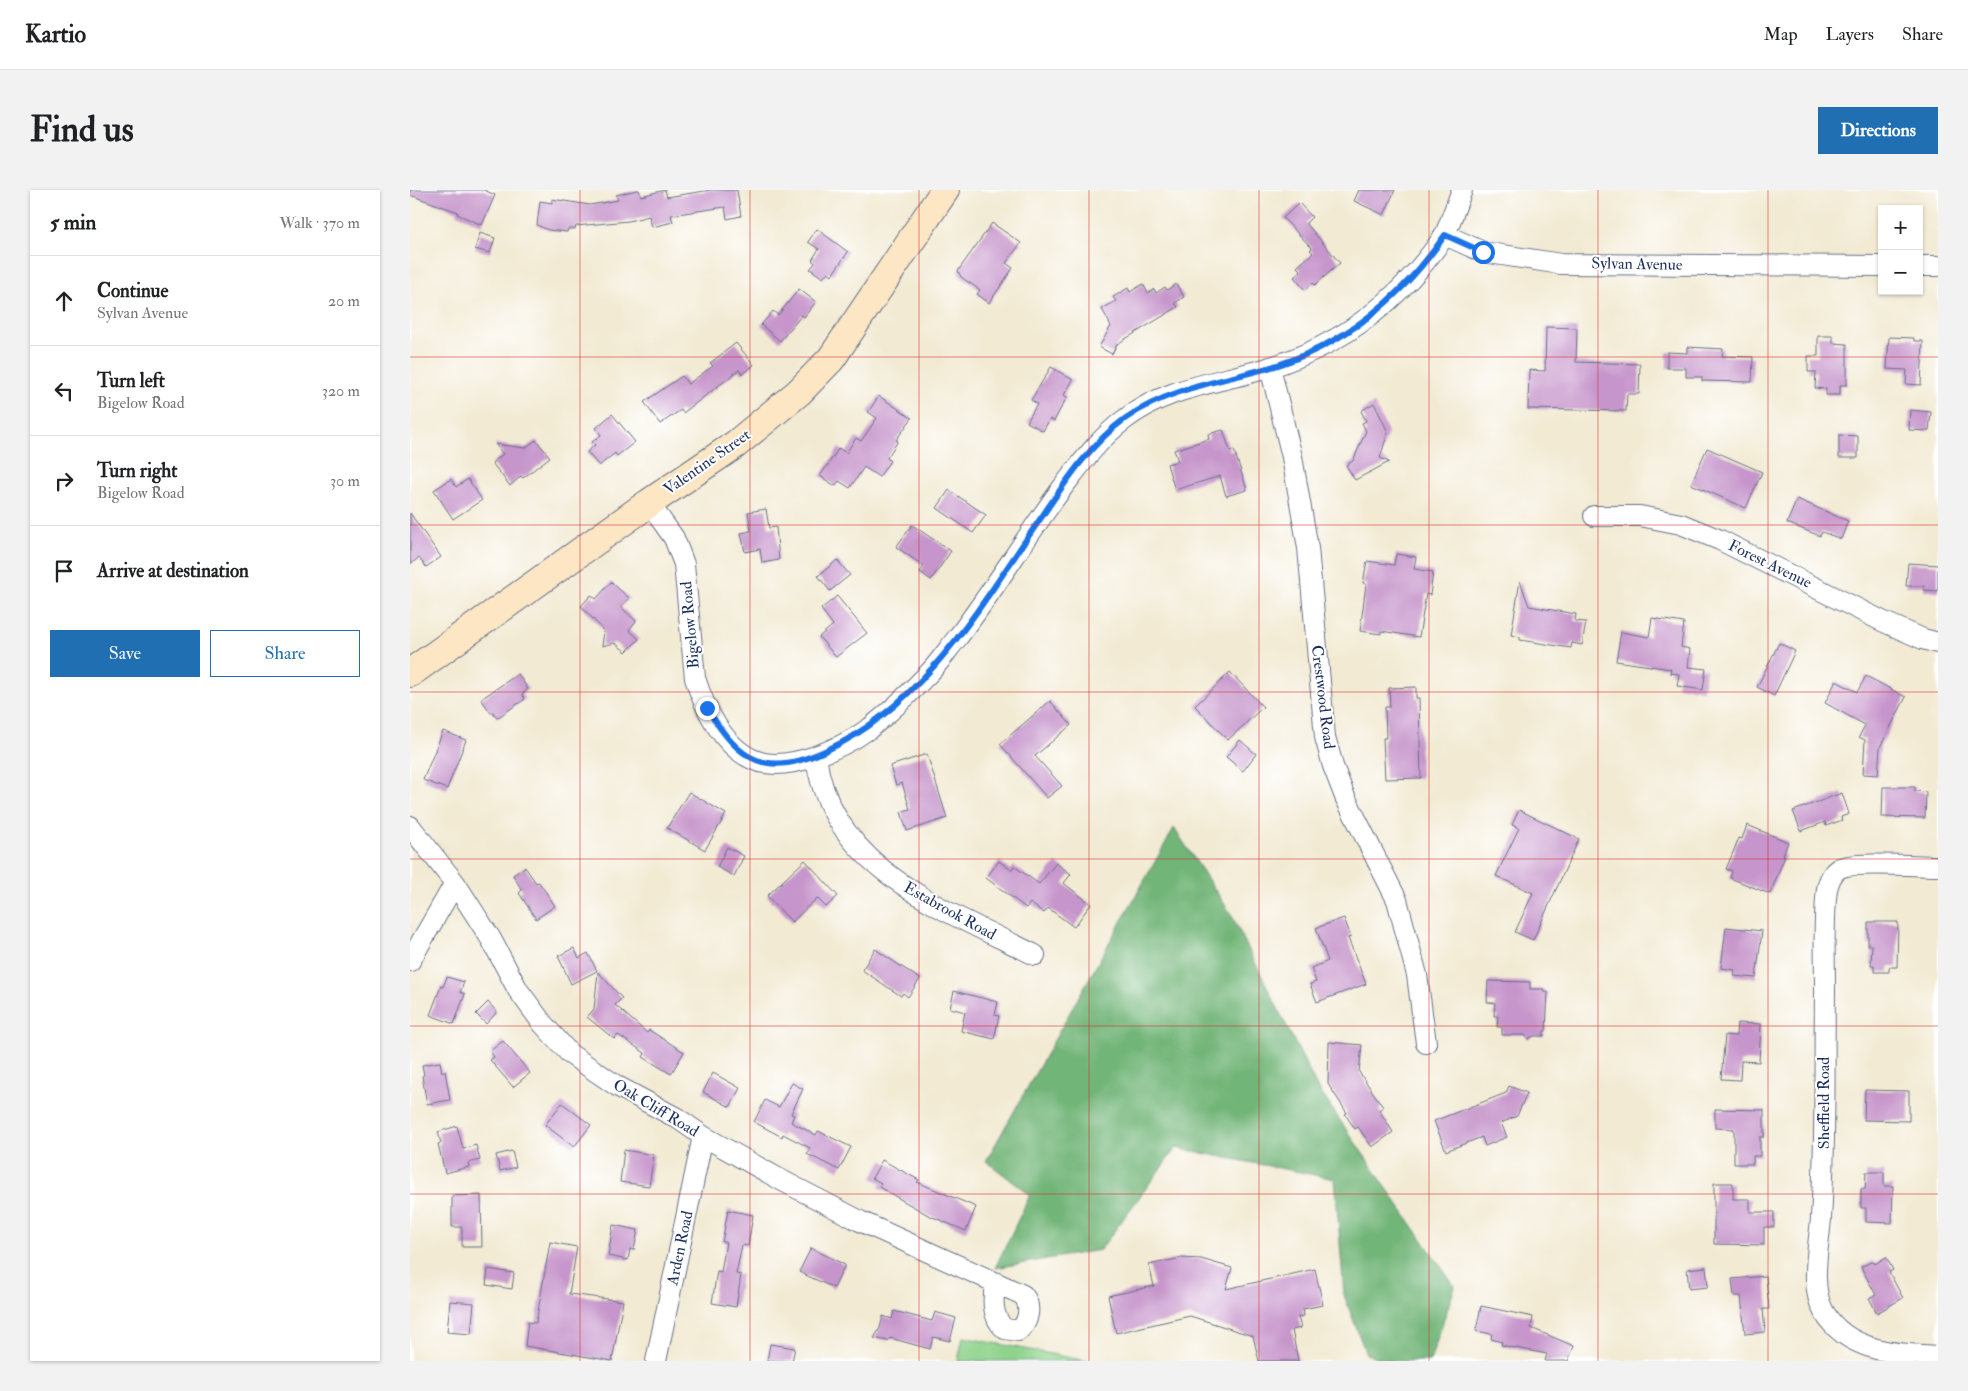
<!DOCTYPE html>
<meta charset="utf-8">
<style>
:root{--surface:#fff;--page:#f2f2f2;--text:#202124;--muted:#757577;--line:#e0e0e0;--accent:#1f6fb2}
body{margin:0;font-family:"IM FELL Double Pica",serif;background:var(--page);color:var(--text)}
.controls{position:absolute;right:15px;top:15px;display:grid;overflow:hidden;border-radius:0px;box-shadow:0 1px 4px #0004}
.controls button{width:45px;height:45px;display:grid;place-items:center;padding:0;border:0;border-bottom:1px solid var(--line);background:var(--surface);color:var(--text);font:25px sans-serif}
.stop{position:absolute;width:15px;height:15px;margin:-11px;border:4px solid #1a73e8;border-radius:50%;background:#fff}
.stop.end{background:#1a73e8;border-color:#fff;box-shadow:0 1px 5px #0008}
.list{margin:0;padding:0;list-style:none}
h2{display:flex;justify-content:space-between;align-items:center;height:65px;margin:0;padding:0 20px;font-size:21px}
h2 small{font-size:16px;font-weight:400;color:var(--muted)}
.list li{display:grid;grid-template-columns:32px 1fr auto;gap:15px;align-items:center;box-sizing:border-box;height:90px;padding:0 20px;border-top:1px solid var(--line)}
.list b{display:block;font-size:19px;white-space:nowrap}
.list p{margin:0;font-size:16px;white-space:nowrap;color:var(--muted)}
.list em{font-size:16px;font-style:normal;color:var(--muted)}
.actions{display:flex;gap:10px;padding:15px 20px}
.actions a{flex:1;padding:11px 0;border:1px solid var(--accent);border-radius:0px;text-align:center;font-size:18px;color:var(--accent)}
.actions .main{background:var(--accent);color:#fff}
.icon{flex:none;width:28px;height:28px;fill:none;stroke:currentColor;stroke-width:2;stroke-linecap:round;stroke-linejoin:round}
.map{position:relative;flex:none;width:1528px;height:1171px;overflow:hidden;border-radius:0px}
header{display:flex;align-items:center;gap:30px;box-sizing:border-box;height:70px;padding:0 25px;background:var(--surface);border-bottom:1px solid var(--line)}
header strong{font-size:24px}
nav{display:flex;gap:28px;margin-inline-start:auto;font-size:18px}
.intro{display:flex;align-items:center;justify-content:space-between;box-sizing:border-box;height:120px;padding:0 30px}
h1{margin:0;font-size:35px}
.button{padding:12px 22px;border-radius:0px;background:var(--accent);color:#fff;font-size:18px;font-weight:700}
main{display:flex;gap:30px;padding:0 30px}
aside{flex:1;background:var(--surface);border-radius:0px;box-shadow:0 1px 4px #0004}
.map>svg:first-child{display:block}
</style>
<header>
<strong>Kartio</strong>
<nav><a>Map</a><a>Layers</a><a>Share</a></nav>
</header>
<div class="intro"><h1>Find us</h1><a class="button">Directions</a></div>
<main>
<aside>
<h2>5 min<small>Walk · 370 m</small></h2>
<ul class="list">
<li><svg class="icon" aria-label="ahead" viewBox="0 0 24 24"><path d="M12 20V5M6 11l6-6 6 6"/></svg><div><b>Continue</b><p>Sylvan Avenue</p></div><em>20 m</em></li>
<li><svg class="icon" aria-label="left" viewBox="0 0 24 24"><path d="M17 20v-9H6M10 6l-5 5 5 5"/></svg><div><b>Turn left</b><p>Bigelow Road</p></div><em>320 m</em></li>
<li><svg class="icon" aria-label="right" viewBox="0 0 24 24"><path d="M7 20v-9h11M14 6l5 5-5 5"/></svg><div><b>Turn right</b><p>Bigelow Road</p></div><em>30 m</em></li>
<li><svg class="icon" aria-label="arrive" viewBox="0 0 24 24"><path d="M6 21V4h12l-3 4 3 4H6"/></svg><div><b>Arrive at destination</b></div></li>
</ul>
<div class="actions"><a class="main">Save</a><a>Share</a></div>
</aside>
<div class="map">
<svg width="1528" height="1171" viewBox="0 0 1528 1171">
<rect width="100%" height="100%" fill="#fff"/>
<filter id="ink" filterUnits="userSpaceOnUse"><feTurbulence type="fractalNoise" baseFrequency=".02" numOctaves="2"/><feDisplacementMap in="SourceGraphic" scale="10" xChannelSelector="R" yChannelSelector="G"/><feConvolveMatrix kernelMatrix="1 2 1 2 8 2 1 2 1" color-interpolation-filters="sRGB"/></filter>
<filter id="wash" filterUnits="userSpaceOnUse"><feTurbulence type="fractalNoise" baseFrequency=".0096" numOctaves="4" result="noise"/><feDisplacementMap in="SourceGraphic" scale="20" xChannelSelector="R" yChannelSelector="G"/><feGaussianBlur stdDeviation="1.12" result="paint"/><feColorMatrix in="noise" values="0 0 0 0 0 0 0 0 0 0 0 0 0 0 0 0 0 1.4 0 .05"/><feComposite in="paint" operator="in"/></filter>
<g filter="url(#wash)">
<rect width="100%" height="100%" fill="#f2ead3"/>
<path fill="#8ed38c" stroke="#548175" d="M 553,1147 L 677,1171 L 548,1171 Z"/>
<path fill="#72b578" stroke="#46726b" d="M 764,638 L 821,724 L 907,897 L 1045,1097 L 1020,1171 L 979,1171 L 956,1164 L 934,1105 L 925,989 L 766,958 L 690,1060 L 585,1078 L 620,1005 L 576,971 Z"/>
<g id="blocks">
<path fill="#c695cb" d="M 0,0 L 74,0 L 85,5 L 72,35 L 47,24 L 48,22 L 0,5 Z
M 227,0 L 229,0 L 231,6 L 255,0 L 257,7 L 301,0 L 327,0 L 331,26 L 317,29 L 315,17 L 261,25 L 263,32 L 242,37 L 239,26 L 219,31 L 166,36 L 165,39 L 158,39 L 157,42 L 138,40 L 127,35 L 130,11 L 142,13 L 142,9 L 180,15 L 208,10 L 206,5 Z
M 949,0 L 985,0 L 974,25 L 944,11 Z
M 889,13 L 902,27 L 896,33 L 930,73 L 905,95 L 903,93 L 895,100 L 884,87 L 891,81 L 887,77 L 903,63 L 900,60 L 902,58 L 873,28 Z
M 582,33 L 611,53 L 596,73 L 603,78 L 579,113 L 567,104 L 570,100 L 551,87 L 548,81 Z
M 407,39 L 438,62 L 422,85 L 418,82 L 413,88 L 400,79 L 405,73 L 402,70 L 409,59 L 398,52 Z
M 70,43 L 85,48 L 80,63 L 65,59 Z
M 733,94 L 738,103 L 744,99 L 746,103 L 755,97 L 757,100 L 766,94 L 774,107 L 765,113 L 768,117 L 707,154 L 702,164 L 689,157 L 701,136 L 692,119 L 706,111 L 703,107 L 718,98 L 720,102 Z
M 389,99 L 406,112 L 394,127 L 392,125 L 370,151 L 351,135 L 363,121 L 368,125 Z
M 1136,137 L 1167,138 L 1166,172 L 1230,174 L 1229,204 L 1217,204 L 1216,221 L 1118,219 L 1119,180 L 1135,181 Z
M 1408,146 L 1423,146 L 1423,153 L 1437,154 L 1437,195 L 1430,195 L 1430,205 L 1416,205 L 1416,199 L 1405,198 L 1406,182 L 1398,182 L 1398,166 L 1408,166 Z
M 1479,147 L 1504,148 L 1504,151 L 1513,151 L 1511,195 L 1496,194 L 1497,180 L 1477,179 Z
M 326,153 L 344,175 L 332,184 L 329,180 L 273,223 L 271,220 L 250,234 L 234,212 L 272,186 L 278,194 L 303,176 L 300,173 Z
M 1277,157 L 1313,159 L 1312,166 L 1343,167 L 1342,192 L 1292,191 L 1292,187 L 1276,187 L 1276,178 L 1257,178 L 1257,162 L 1277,163 Z
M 641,177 L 663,190 L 654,205 L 657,207 L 644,231 L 640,229 L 633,241 L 617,232 L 627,214 L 621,210 Z
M 469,206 L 502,228 L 486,250 L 488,251 L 477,268 L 480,271 L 469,287 L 454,277 L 440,298 L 429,291 L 425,296 L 410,286 L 429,258 L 436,263 L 446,248 L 451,251 L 467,228 L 458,222 Z
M 964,213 L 978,242 L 970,268 L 979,272 L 945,290 L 936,275 L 943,271 L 956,241 L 952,233 L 956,231 L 951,221 Z
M 1500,220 L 1521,222 L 1519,241 L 1499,240 Z
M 202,224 L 225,252 L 207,266 L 205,263 L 189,276 L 177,262 L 185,255 L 182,252 L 191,245 L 186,238 Z
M 813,240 L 820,261 L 824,260 L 837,300 L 816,306 L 810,286 L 765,300 L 757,274 L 768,271 L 764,260 L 799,249 L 798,244 Z
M 1429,245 L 1448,246 L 1448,268 L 1429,268 Z
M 126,250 L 140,267 L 113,288 L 111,286 L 100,296 L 82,273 L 93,264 L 85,254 L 115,258 Z
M 1297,258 L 1352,282 L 1336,318 L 1281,294 Z
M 41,289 L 46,297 L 58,289 L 72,310 L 43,329 L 24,300 Z
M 539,300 L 576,325 L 563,343 L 527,318 Z
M 1387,309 L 1438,331 L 1431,349 L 1412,342 L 1410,346 L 1377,333 Z
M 356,319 L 359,338 L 366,337 L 369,370 L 352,373 L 350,359 L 335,362 L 331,343 L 341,341 L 338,322 Z
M 0,323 L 31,367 L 16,377 L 9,368 L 0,374 Z
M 502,335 L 541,361 L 521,390 L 510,382 L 514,376 L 486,357 Z
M 986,364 L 1006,367 L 1004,379 L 1023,382 L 1020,405 L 1016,404 L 1009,447 L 971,441 L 971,444 L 950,441 L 956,394 L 953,393 L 957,371 L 984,375 Z
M 427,370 L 440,385 L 420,401 L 408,386 Z
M 1498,373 L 1528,375 L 1528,401 L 1514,400 L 1514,396 L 1496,396 Z
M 1110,391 L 1119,416 L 1166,424 L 1165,431 L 1176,432 L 1172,455 L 1162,453 L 1161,458 L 1110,450 L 1110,447 L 1101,445 Z
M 201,392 L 219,408 L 211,417 L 226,431 L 219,440 L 229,449 L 216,462 L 205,453 L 192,456 L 194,441 L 171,416 L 181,405 L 186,409 Z
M 427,406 L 457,443 L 426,467 L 409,447 L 423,435 L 411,419 Z
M 1242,428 L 1274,433 L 1271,457 L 1280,459 L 1278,477 L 1296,479 L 1293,500 L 1267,496 L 1269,484 L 1260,483 L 1261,479 L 1206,471 L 1211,442 L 1239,447 Z
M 1369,453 L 1385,461 L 1364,506 L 1347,497 Z
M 820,482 L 853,517 L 818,550 L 785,516 Z
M 108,484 L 118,499 L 112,504 L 115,509 L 87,528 L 83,522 L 81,523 L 71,509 Z
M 1456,486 L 1496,507 L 1470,557 L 1468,585 L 1453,584 L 1455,550 L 1449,547 L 1455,535 L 1415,513 L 1426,491 L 1447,502 Z
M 1006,497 L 1006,508 L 1009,508 L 1011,588 L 975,589 L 973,548 L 976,548 L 975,517 L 980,517 L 979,498 Z
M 640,511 L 661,535 L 625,566 L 652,596 L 637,608 L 590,554 Z
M 33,541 L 56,550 L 37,599 L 13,590 Z
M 830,550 L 846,564 L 833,581 L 816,567 Z
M 517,564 L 537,628 L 497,641 L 491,622 L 500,619 L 492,593 L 486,595 L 480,576 Z
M 1473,597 L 1505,597 L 1505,601 L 1516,602 L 1515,628 L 1472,627 Z
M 279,602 L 316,624 L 295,660 L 257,638 Z
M 1432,603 L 1439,624 L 1431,627 L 1432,630 L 1416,636 L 1415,632 L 1391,641 L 1383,621 Z
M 1109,620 L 1169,649 L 1123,750 L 1105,742 L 1123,703 L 1086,686 L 1109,638 L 1102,635 Z
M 1337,635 L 1378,652 L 1373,665 L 1375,666 L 1360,704 L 1320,688 L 1322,681 L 1316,679 L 1329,648 L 1332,649 Z
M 317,657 L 334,666 L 324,686 L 307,677 Z
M 395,670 L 428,706 L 416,717 L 407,708 L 382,732 L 357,706 Z
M 589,671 L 601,680 L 604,676 L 629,694 L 646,673 L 661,684 L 654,693 L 656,695 L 681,714 L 664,737 L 638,718 L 634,723 L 620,713 L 616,718 L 576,688 Z
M 115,677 L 126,693 L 129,692 L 145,716 L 126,729 L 109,703 L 112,700 L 103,685 Z
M 934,728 L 941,747 L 938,748 L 956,794 L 907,812 L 900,794 L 906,792 L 901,778 L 918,771 L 906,738 Z
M 1458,732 L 1488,732 L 1487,777 L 1479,777 L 1479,782 L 1464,782 L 1464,775 L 1461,775 L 1462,755 L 1458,755 Z
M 1316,737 L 1352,741 L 1346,788 L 1324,786 L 1325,780 L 1311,778 Z
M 164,758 L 169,768 L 178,763 L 187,781 L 161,794 L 148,766 Z
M 465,759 L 510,789 L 498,807 L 493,803 L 491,806 L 452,780 Z
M 188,782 L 212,808 L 205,815 L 237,843 L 239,840 L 274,862 L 261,884 L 233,867 L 235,863 L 208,845 L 204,849 L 177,827 L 184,819 Z
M 37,787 L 54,792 L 50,802 L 55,804 L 44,834 L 20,825 L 31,796 L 33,797 Z
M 1078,791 L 1120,792 L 1120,799 L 1134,799 L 1134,802 L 1138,802 L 1136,841 L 1134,841 L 1134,846 L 1124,846 L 1118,849 L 1115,845 L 1092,845 L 1092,837 L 1087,837 L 1088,826 L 1084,826 L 1085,813 L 1077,812 Z
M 544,801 L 588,812 L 585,825 L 589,826 L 584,849 L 551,841 L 555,822 L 540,818 Z
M 78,812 L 87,822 L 76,834 L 66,824 Z
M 1327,833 L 1351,834 L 1349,872 L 1331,871 L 1330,890 L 1311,889 L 1315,845 L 1326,846 Z
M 93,851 L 120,883 L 103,897 L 80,870 L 84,867 L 80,861 Z
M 919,852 L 952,855 L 949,882 L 973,917 L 969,920 L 983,942 L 962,957 L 948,937 L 945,939 L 935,924 L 937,923 L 918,894 Z
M 30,872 L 32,882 L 35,881 L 40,910 L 17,914 L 12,886 L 14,885 L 12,875 Z
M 303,883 L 330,898 L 320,917 L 293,902 Z
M 382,893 L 393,899 L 381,924 L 384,925 L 381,932 L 406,945 L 408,941 L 441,957 L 429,980 L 397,964 L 400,958 L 373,944 L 372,947 L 344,932 L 355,910 L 369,917 Z
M 1099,896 L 1117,903 L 1107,926 L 1091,933 L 1097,947 L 1075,956 L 1072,947 L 1036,961 L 1024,931 L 1096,903 Z
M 1455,900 L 1499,901 L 1499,931 L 1454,930 Z
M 152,913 L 181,935 L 164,957 L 135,935 Z
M 1305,919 L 1354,920 L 1354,947 L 1350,947 L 1350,966 L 1343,966 L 1343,974 L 1324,974 L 1324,939 L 1305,938 Z
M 47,936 L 53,959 L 66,955 L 70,970 L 58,973 L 59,977 L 35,983 L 28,954 L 31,953 L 28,942 Z
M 214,960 L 244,965 L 239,996 L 210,992 Z
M 102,961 L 106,977 L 90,981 L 86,965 Z
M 472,970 L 509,990 L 507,992 L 566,1017 L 556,1041 L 518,1025 L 469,997 L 471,993 L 462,988 Z
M 1456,982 L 1474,982 L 1474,996 L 1483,996 L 1482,1033 L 1456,1032 L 1456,1018 L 1451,1018 L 1451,999 L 1455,999 Z
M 1304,993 L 1323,993 L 1323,1009 L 1340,1009 L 1340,1022 L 1364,1022 L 1364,1037 L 1354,1037 L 1354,1055 L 1304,1054 Z
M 71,1005 L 72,1057 L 52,1057 L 52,1037 L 42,1037 L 42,1006 Z
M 318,1020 L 343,1025 L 338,1056 L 332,1055 L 326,1084 L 331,1085 L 326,1117 L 302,1113 L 307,1081 L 311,1082 L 316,1052 L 312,1052 Z
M 203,1035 L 228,1040 L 224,1060 L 220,1059 L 218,1070 L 198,1066 Z
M 140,1052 L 167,1057 L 159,1104 L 213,1111 L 202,1171 L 115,1156 L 118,1132 L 126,1133 Z
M 401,1058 L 435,1075 L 424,1098 L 389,1082 Z
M 1476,1067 L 1483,1080 L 1479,1082 L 1493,1108 L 1467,1123 L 1459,1108 L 1466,1105 L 1451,1077 L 1463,1071 L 1465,1074 Z
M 771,1068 L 791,1069 L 822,1078 L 816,1099 L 905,1079 L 913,1115 L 893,1119 L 894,1126 L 888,1127 L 891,1138 L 882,1140 L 888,1171 L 849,1171 L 843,1146 L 780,1126 L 706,1143 L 698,1106 L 744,1096 L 739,1075 Z
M 1296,1077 L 1298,1097 L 1279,1099 L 1277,1079 Z
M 78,1079 L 104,1083 L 102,1099 L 76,1095 Z
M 1356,1086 L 1359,1119 L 1353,1119 L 1355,1142 L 1335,1144 L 1331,1106 L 1324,1106 L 1322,1089 Z
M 40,1111 L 64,1113 L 61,1144 L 37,1142 Z
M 1071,1116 L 1123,1127 L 1121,1138 L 1164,1156 L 1158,1171 L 1135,1171 L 1137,1164 L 1091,1155 L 1092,1152 L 1081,1149 L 1082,1144 L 1066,1141 Z
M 484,1121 L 522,1131 L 525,1122 L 546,1128 L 540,1151 L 523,1147 L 520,1159 L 480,1148 L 478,1151 L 464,1148 L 470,1138 L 473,1126 L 482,1129 Z
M 360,1154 L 385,1158 L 382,1171 L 357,1171 Z"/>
</g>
</g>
<g filter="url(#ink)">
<use href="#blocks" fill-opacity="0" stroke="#667087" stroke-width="1"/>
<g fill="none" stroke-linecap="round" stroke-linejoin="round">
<defs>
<path id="street" d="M 1052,0 L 1035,45 L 1073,62 L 1151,74 L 1472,76
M 1509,76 L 1528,76
M 860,177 L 882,267 L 898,358 L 915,547 L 923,576 L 935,607 L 987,710 L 1007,785 L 1016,853
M 239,313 L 264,348 L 274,374 L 285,488 C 294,517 312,555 342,569 C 375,585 432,558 460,538 C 479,523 499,504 516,486 C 528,475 537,460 548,447 C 586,397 618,343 656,293 C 673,271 691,247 714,230 C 758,196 810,193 861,177 C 936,153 990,110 1035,45
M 1184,326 L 1230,326 L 1271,334 L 1310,350 L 1472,431 L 1513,449 L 1528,453
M 406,566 C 419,678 537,721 625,765
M 0,636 L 45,693 L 81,749 L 108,800 L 133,834 L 160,864 L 207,896 L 267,928 L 293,946 L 371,990 L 450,1031 L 613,1105 C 622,1116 619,1133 608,1141 L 595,1139 C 581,1127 583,1109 585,1093
M 1528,676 C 1511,676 1439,671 1428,679 C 1421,684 1419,691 1417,699 C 1413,732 1415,767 1415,801 C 1414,877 1416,953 1411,1028 C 1409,1057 1399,1096 1414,1122 C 1437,1162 1487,1164 1528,1166
M 0,771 L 45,693
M 246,1171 L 293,946"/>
<path id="secondary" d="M 0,483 L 239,313 L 326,254 L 389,202 L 421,169 L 535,0"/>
</defs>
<use href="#street" stroke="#667087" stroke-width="22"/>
<use href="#secondary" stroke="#667087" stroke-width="30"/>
<use href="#street" stroke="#fff" stroke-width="20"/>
<use href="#secondary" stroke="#fce6c4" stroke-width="28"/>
</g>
</g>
<g fill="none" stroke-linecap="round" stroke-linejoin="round" filter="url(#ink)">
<path stroke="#1a73e8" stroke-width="6" d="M 297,518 C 330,573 357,588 417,560 C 516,514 573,411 633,325 C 656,291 682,252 716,228 C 760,198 808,192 858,178 C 932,157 992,108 1035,45 L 1073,62"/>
</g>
<path fill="none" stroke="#d62828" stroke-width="1" stroke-opacity="0.55" d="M 170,0 L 170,1171M 340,0 L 340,1171M 509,0 L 509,1171M 679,0 L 679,1171M 849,0 L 849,1171M 1019,0 L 1019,1171M 1188,0 L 1188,1171M 1358,0 L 1358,1171M 0,167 L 1528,167M 0,335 L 1528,335M 0,502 L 1528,502M 0,669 L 1528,669M 0,836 L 1528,836M 0,1004 L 1528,1004"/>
<g text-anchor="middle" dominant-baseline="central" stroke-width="4" stroke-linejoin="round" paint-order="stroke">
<g font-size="16" fill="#1b2f5e" stroke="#fff">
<text transform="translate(1227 74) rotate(1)">Sylvan Avenue</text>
<text transform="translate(297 272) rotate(-35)">Valentine Street</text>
<text transform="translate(1360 374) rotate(26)">Forest Avenue</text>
<text transform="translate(280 435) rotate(-95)">Bigelow Road</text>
<text transform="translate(913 507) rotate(83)">Crestwood Road</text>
<text transform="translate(540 721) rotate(29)">Estabrook Road</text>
<text transform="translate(1414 913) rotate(-90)">Sheffield Road</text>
<text transform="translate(246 918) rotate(31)">Oak Cliff Road</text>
<text transform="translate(270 1058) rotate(-78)">Arden Road</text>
</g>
</g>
</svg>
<div class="controls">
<button>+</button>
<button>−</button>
</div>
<div class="stop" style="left:1073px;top:62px"></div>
<div class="stop end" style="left:297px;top:518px"></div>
</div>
</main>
